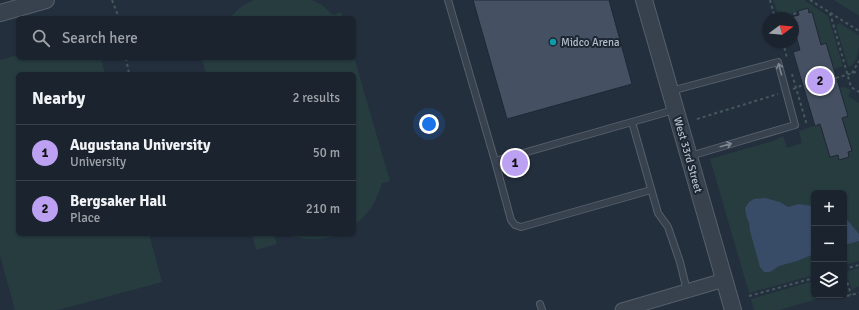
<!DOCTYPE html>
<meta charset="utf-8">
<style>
:root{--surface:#1b232e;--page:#282f3a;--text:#f1f3f6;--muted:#a0a4aa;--line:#39404a;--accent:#bca0f2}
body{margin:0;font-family:Signika,sans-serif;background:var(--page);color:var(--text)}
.controls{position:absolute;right:12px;bottom:12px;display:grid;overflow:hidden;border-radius:6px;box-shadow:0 1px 3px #0004}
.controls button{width:36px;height:36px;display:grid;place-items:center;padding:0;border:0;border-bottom:1px solid var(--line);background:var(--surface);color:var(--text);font:20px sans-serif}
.compass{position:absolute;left:763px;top:12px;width:36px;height:36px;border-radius:50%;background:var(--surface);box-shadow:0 1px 3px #0004;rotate:74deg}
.you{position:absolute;left:429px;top:124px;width:14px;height:14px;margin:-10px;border:3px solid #fff;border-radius:50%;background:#1a73e8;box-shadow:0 0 0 6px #1a73e833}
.badge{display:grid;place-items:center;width:26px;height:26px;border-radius:50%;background:var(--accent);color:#111;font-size:13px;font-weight:700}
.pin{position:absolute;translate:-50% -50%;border:2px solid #fff;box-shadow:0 1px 4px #0006}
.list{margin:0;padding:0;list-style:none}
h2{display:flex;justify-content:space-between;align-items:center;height:52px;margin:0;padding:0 16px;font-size:17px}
h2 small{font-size:13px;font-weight:400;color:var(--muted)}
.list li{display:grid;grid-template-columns:26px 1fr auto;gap:12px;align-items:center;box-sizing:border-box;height:56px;padding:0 16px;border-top:1px solid var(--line)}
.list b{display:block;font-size:15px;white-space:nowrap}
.list p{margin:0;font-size:13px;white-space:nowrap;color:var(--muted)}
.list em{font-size:13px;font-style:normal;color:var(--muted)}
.icon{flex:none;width:22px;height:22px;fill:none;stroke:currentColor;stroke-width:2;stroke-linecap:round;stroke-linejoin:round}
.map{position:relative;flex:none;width:859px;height:310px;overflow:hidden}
.search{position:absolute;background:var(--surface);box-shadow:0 1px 3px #0004;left:16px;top:16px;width:340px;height:44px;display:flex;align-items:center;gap:10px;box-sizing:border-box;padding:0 14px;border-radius:6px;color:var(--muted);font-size:15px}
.panel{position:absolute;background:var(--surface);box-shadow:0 1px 3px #0004;left:16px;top:72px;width:340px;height:164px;border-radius:6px}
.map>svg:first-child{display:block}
</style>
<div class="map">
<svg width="859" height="310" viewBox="0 0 859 310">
<rect width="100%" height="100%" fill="#242f3e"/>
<path fill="#263c3f" d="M 254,0 L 312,0 L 322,5 L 333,15 L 341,12 L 343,18 L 229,18 L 242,6 Z
M 773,0 L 804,0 L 828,16 L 843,66 L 834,69 L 826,43 L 821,45 L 812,12 L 809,13 L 807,8 L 779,17 Z
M 834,0 L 859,0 L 859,16 Z
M 839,23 L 859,35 C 859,46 859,59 851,66 L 848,66 L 836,26 Z
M 18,55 L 18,58 L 101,58 L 105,74 L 18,74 L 18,234 L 149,234 L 162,282 L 58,310 L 15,310 L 0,256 L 0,60 Z
M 354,57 L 390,181 L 382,183 C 377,200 369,215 354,225 L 354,74 L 206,74 L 202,58 L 354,58 Z
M 844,87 L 851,90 L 848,96 L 859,103 L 859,261 L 844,265 L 844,193 L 814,193 L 814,275 L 749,293 L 710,159 L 773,141 L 783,136 L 787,148 L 802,143 L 799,131 L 820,124 L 830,157 L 838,155 L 839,160 L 849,157 L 848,152 L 852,151 L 842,118 L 839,88 Z
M 252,234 L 274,234 L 277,244 L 256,250 Z
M 285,234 L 338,234 C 321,242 302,240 285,234 Z
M 859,268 L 859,286 L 852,290 L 846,272 Z
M 814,281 L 814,295 L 820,295 L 814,300 L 779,310 L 754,310 L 751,299 Z"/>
<path fill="#394c67" d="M 765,198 L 780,202 L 788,207 L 799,204 L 812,206 L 814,205 L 814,254 L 797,261 L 779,266 L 770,272 L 764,272 L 760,267 L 750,231 L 749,222 L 747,219 L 745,208 L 749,202 L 754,199 Z
M 844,216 L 859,234 L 859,241 L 844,245 Z"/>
<path fill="#455162" stroke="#1f2835" d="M 473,0 L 609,0 L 632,84 L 507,119 Z
M 808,8 L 809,13 L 812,12 L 821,45 L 826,43 L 848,116 L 842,118 L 852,151 L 848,152 L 849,157 L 839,160 L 838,155 L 830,157 L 820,124 L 815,126 L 793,52 L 800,50 L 793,24 L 793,18 L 791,17 L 799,15 L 798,11 Z"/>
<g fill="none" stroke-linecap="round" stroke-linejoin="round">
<defs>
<path id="service" d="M 448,0 L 495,161 L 632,122
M 671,91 L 778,62 L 795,125 L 690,156
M 674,110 L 632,122 L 658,213 L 668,227 L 680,262 L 687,291
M 495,161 L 511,220 L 515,225 L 521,227 L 651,190
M 540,304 L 542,310"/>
<path id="minor" d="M 622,310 L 724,280"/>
<path id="tertiary" d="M 644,0 L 733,310
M 0,13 L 46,0"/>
</defs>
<use href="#service" stroke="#565f6c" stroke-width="8"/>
<use href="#minor" stroke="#565f6c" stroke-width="15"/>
<use href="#tertiary" stroke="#565f6c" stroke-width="18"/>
<path stroke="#44595c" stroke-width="2" stroke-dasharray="3 3" stroke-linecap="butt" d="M 112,0 L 119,18
M 770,0 L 775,18
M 810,0 L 859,31
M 830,13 L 851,87 L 859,92
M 782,18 L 799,12
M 783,42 L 787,58
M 126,58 L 129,74
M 852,73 L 859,61
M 792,74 L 806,122 L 803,123
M 836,78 L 859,71
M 793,89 L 803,85
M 697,119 L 778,94
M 844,269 L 859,265
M 844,271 L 851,295
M 749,296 L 814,278
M 847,296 L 859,293"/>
<use href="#service" stroke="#38414e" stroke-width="6"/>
<use href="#minor" stroke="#38414e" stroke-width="13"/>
<use href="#tertiary" stroke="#38414e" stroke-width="16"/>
</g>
<defs><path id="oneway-shaft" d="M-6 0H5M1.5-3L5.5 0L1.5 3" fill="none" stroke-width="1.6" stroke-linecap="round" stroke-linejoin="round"/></defs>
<g stroke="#7c8592">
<use href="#oneway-shaft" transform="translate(780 69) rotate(-105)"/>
<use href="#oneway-shaft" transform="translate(726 145) rotate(-16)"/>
</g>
<circle fill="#0f9aa8" stroke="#1d2633" stroke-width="1.5" cx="553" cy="42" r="4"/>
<g text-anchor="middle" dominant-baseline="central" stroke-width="4" stroke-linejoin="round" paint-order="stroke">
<g font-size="11" fill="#b4bcc9" stroke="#1d2633" text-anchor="start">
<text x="561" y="42">Midco Arena</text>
</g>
<g font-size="11" fill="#b4bcc9" stroke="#1d2633">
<text transform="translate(688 155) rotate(74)">West 33rd Street</text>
</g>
</g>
</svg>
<div class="controls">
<button>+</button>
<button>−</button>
<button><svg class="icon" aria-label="layers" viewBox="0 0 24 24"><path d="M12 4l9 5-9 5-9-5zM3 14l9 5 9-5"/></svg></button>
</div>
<svg class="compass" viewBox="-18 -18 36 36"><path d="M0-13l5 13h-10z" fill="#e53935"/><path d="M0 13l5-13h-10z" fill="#a0a4aa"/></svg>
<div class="you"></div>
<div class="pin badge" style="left:515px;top:163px">1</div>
<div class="pin badge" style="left:820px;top:81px">2</div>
<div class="search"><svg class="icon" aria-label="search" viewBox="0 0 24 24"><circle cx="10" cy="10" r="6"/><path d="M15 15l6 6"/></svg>Search here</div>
<section class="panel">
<h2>Nearby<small>2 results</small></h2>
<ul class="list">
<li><span class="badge">1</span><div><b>Augustana University</b><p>University</p></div><em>50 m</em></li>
<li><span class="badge">2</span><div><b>Bergsaker Hall</b><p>Place</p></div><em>210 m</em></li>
</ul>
</section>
</div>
